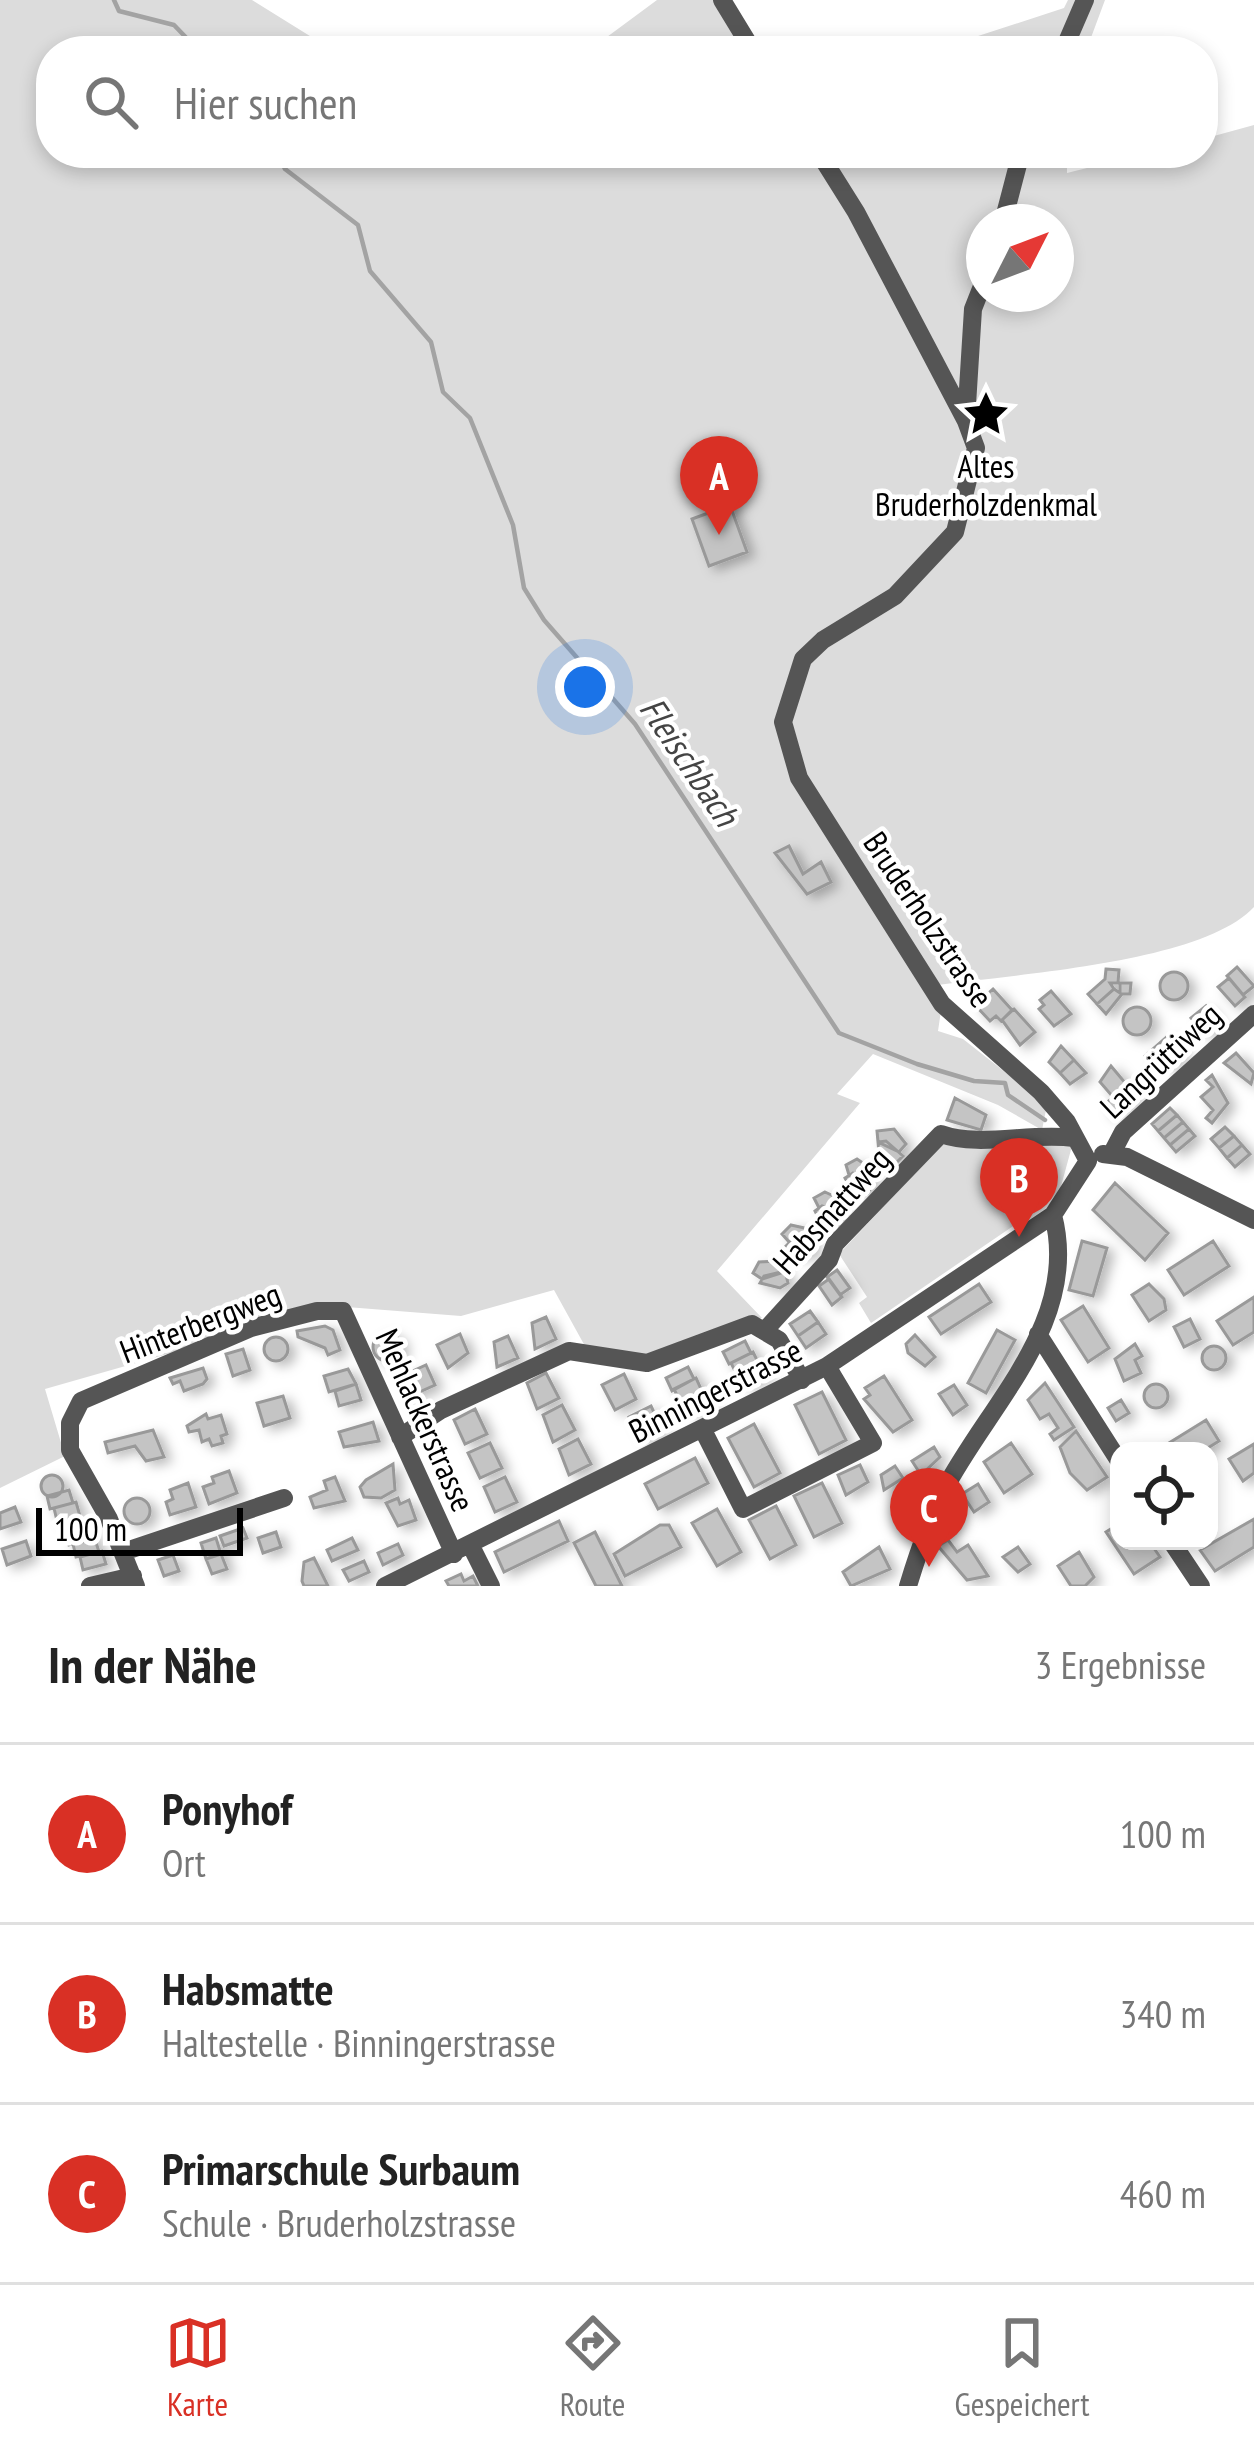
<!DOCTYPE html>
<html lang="de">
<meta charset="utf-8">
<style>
:root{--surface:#fff;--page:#f6f6f6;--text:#222;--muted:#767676;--line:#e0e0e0;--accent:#d93025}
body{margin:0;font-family:"PT Sans Narrow",sans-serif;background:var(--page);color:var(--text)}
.controls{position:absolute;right:36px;bottom:36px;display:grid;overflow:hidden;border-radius:24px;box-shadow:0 6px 18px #0003}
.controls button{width:108px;height:108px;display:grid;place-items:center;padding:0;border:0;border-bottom:3px solid var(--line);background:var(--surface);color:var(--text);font:60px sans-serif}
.compass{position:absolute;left:966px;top:204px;width:108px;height:108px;border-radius:50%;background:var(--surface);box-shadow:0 6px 18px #0003;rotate:48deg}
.scale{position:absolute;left:36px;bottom:30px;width:207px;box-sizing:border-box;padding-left:12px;border:6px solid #000;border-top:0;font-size:33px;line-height:42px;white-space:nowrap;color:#000;-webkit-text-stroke:9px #fff;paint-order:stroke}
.you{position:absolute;left:585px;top:687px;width:42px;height:42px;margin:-30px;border:9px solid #fff;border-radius:50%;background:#1a73e8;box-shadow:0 0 0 18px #1a73e833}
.badge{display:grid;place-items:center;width:78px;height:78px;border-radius:50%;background:var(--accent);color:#fff;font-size:39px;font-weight:700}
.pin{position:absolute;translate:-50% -99px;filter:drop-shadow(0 3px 6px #0008)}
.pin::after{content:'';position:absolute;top:63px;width:42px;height:36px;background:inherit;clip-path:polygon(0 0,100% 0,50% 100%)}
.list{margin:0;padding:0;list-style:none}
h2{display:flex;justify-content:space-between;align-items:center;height:156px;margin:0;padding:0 48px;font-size:51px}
h2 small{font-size:39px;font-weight:400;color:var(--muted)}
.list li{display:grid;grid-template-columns:78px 1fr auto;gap:36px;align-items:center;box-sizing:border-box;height:180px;padding:0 48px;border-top:3px solid var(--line)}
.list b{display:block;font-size:45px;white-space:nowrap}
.list p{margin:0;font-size:39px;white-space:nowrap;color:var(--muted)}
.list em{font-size:39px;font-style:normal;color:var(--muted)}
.icon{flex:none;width:66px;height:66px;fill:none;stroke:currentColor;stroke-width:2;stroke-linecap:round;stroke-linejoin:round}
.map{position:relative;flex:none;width:1254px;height:1586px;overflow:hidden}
.search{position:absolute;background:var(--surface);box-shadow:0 6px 18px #0003;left:36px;right:36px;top:36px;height:132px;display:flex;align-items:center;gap:30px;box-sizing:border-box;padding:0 42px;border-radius:48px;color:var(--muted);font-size:45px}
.sheet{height:696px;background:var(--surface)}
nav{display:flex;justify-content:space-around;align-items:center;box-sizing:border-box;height:168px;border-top:3px solid var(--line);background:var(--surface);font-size:33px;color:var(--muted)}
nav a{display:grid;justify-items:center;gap:6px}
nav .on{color:var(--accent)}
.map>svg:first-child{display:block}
</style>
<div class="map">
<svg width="1254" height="1586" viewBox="0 0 1254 1586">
<defs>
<filter id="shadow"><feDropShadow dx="7" dy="4" stdDeviation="6" flood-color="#0004"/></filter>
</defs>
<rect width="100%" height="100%" fill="#fff"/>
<path fill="#dcdcdc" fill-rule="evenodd" d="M 0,0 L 252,0 L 334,51 L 51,51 L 51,153 L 1067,153 L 1067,173 L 1147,153 L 1203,153 L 1203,139 L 1254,125 L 1254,907 C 1201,964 1011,974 931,986 L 942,1004 L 938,1031 L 963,1039 L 1047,1105 L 1042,1130 L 998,1105 L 873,1054 L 837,1094 L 860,1103 L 717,1271 L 762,1318 L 736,1322 L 642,1358 L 586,1348 L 554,1290 L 461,1316 L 321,1305 L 277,1312 L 171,1353 L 45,1389 L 65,1456 L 0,1488 ZM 984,222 L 1056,222 L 1056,294 L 984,294 Z
M 657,0 L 722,0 L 757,51 L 588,51 Z
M 1068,0 L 1105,0 L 1086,51 L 932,51 L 1064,8 Z
M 1006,1138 L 1072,1146 L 1060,1190 L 1047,1203 L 871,1323 L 859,1303 L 867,1297 L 839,1254 L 947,1139 Z"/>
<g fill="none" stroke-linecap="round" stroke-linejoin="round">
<path stroke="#a3a3a3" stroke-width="4.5" d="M 114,0 L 119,11 L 174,25 L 199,51
M 278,153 L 285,169 L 358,225 L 370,271 L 431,342 L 443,392 L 470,418 L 513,525 L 524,588 L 544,620 L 635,724 L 839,1033 L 917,1064 L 974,1081 L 1005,1083 L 1008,1095 L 1045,1120"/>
</g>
<path fill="#c4c4c4" stroke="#999" stroke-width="3" filter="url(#shadow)" d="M 730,505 L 747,552 L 709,566 L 692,519 Z
M 789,846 L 803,874 L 821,862 L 831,882 L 807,894 L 775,853 Z
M 1237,967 L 1254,986 L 1243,995 L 1227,976 Z
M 1106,969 L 1119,970 L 1118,983 L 1110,983 L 1114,989 L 1097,1004 L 1088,994 L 1105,979 Z
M1160 986a14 14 0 1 1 28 0a14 14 0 1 1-28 0Z
M 1229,978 L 1245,997 L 1235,1006 L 1218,987 Z
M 1120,983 L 1131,983 L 1130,994 L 1122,994 L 1106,1014 L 1097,1004 L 1114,989 L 1120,993 Z
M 993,989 L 1012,1010 L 1001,1021 L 996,1016 L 990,1021 L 975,1005 Z
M 1051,991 L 1071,1014 L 1054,1026 L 1039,1009 L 1044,1005 L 1040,1000 Z
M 1206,1006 L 1218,1022 L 1205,1034 L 1191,1018 Z
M1123 1021a14 14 0 1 1 28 0a14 14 0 1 1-28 0Z
M 1014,1009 L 1035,1032 L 1020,1045 L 1002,1020 Z
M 1169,1035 L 1184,1053 L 1167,1068 L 1157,1057 L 1150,1062 L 1145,1056 Z
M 1061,1046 L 1074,1060 L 1060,1073 L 1049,1062 Z
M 1236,1053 L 1254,1073 L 1251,1084 L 1224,1063 Z
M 1074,1060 L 1086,1073 L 1070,1084 L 1060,1073 Z
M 1111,1066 L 1137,1097 L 1110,1115 L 1103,1106 L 1113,1097 L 1100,1082 Z
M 1212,1075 L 1228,1103 L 1212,1123 L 1206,1118 L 1213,1110 L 1201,1097 L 1213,1087 L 1206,1080 Z
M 955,1098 L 986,1115 L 981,1130 L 947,1120 Z
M 1170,1108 L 1177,1115 L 1158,1131 L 1152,1124 Z
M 1177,1115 L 1183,1122 L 1164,1138 L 1158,1131 Z
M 1183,1122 L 1189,1129 L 1170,1145 L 1164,1138 Z
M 1225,1127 L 1234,1136 L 1219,1148 L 1211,1139 Z
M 894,1129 L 906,1144 L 899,1152 L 878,1142 L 877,1131 Z
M 1189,1129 L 1195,1136 L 1176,1152 L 1170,1145 Z
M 1234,1136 L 1242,1145 L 1227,1158 L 1219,1148 Z
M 886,1141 L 903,1156 L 895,1164 L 879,1154 L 878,1142 Z
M 1242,1145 L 1250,1154 L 1235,1167 L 1227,1158 Z
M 857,1159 L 873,1170 L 868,1180 L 849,1175 L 846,1165 Z
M 853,1173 L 873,1183 L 868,1193 L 850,1188 L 845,1178 Z
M 1115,1183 L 1168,1233 L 1145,1260 L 1093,1210 Z
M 825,1192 L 842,1200 L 838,1211 L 819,1208 L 814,1198 Z
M 822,1206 L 843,1213 L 839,1224 L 820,1221 L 815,1211 Z
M 791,1225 L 809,1229 L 809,1241 L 789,1242 L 782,1234 Z
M 792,1240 L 813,1241 L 813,1253 L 794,1255 L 786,1246 Z
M 1082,1241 L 1107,1248 L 1093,1296 L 1069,1290 Z
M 1213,1241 L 1229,1266 L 1184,1295 L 1168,1270 Z
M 778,1261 L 781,1273 L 762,1279 L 753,1273 L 759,1262 Z
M 837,1270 L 850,1288 L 840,1295 L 827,1277 Z
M 785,1271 L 788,1283 L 780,1288 L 760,1283 L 764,1276 Z
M 829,1279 L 842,1297 L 832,1305 L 819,1286 Z
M 979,1284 L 991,1302 L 941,1334 L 929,1317 Z
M 1149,1284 L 1164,1299 L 1166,1310 L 1149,1321 L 1132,1295 Z
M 1254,1297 L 1254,1332 L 1233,1345 L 1217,1321 Z
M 1083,1306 L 1109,1348 L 1088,1362 L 1061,1320 Z
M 810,1311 L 818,1322 L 798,1336 L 790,1324 Z
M 546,1317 L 556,1339 L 535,1349 L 532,1323 Z
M 1190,1319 L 1200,1339 L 1184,1347 L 1174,1327 Z
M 818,1322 L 826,1334 L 806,1348 L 798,1336 Z
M 325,1326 L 333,1330 L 340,1350 L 328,1355 L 325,1348 L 298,1337 L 297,1331 Z
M 997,1330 L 1015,1340 L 986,1393 L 968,1383 Z
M373 1347a14 14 0 1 1 28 0a14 14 0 1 1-28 0Z
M 460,1334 L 468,1353 L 448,1368 L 437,1345 Z
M 915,1335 L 935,1357 L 925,1366 L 908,1353 L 906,1344 Z
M 508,1336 L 518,1358 L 497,1367 L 494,1342 Z
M264 1349a12 12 0 1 1 24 0a12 12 0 1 1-24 0Z
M 745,1341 L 751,1353 L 729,1364 L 723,1352 Z
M 1135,1344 L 1142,1356 L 1135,1360 L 1141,1373 L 1124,1381 L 1115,1359 Z
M1202 1358a12 12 0 1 1 24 0a12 12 0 1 1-24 0Z
M 243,1349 L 250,1370 L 233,1376 L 226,1354 Z
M 753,1352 L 759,1364 L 737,1375 L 731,1363 Z
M 761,1363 L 767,1375 L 745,1386 L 739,1374 Z
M 426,1365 L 435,1385 L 406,1398 L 403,1391 L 410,1387 L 404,1375 Z
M 688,1367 L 694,1379 L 672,1391 L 666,1378 Z
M 203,1368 L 207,1379 L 203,1384 L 184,1391 L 180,1381 L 173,1384 L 170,1378 Z
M 348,1369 L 356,1384 L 329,1392 L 324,1376 Z
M 546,1373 L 559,1398 L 537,1409 L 527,1383 Z
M 624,1374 L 636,1399 L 615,1410 L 602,1385 Z
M 884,1376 L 912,1420 L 893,1432 L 864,1399 L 870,1395 L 865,1388 Z
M 696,1378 L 702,1391 L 680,1402 L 674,1389 Z
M 1045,1383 L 1074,1427 L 1054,1440 L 1050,1434 L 1058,1428 L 1049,1414 L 1040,1419 L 1028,1400 Z
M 356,1384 L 361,1400 L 339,1406 L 335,1391 Z
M1144 1396a12 12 0 1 1 24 0a12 12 0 1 1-24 0Z
M 954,1385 L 967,1405 L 953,1415 L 939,1394 Z
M 705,1389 L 711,1402 L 689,1413 L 683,1401 Z
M 822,1392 L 846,1440 L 819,1454 L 795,1405 Z
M 283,1396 L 290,1418 L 264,1426 L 257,1403 Z
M 1121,1400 L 1129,1413 L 1116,1421 L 1108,1408 Z
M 562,1405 L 575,1430 L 553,1442 L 543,1415 Z
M 651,1406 L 662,1429 L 640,1440 L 629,1417 Z
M 475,1409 L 487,1434 L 465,1444 L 454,1420 Z
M 206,1414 L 208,1419 L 221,1415 L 227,1434 L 221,1436 L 223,1443 L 212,1446 L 209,1439 L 202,1442 L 199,1430 L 189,1432 L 187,1426 Z
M 1206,1420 L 1219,1441 L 1203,1451 L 1156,1451 Z
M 373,1422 L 379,1441 L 344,1447 L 339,1432 Z
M 754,1424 L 780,1473 L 754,1487 L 728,1438 Z
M 153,1430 L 164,1457 L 146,1461 L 135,1446 L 108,1453 L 105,1442 Z
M 1076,1431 L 1107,1477 L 1087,1490 L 1070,1473 L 1060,1447 Z
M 578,1439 L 591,1464 L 569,1475 L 559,1449 Z
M 490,1443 L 502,1468 L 480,1478 L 468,1453 Z
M 1011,1443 L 1032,1474 L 1004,1493 L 984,1462 Z
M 1254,1444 L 1254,1473 L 1243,1481 L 1229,1459 Z
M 934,1447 L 940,1457 L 921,1475 L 912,1461 Z
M 695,1458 L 708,1483 L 658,1509 L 645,1484 Z
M 393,1464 L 395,1490 L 381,1498 L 364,1497 L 360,1487 L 366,1480 Z
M 860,1465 L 868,1482 L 846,1495 L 838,1475 Z
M 895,1466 L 903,1478 L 884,1490 L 881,1475 Z
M 229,1471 L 237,1493 L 209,1504 L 203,1487 L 214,1483 L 212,1477 Z
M41 1486a11 11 0 1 1 22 0a11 11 0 1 1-22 0Z
M 335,1477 L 345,1501 L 314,1508 L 310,1497 L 327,1490 L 324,1481 Z
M 505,1477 L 517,1502 L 495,1512 L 484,1487 Z
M 188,1483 L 196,1507 L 170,1515 L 166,1502 L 173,1499 L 170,1490 Z
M 822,1483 L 842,1523 L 814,1537 L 794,1496 Z
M 978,1484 L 989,1502 L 974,1512 L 962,1494 Z
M 69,1490 L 73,1503 L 50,1509 L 47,1496 Z
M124 1511a13 13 0 1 1 26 0a13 13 0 1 1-26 0Z
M 398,1498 L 400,1504 L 409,1500 L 416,1520 L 398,1526 L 386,1503 Z
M 76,1502 L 80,1516 L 57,1521 L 54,1508 Z
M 776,1506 L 796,1545 L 770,1559 L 749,1520 Z
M 15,1507 L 21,1522 L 0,1529 L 0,1513 Z
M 717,1509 L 741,1552 L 717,1566 L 692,1523 Z
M 1254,1519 L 1254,1547 L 1215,1571 L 1200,1550 Z
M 559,1521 L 568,1541 L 504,1572 L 495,1552 Z
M 1119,1524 L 1119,1541 L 1149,1541 L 1160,1557 L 1134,1574 L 1106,1532 Z
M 660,1525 L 669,1525 L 681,1547 L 625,1576 L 614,1554 Z
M 88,1526 L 92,1539 L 69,1545 L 66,1532 Z
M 243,1528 L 247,1538 L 224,1546 L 220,1536 Z
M 276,1532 L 281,1547 L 263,1553 L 258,1538 Z
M 595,1532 L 622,1586 L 596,1586 L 574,1543 Z
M 216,1538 L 221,1554 L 206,1559 L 201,1543 Z
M 352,1538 L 358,1550 L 332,1561 L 327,1550 Z
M 95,1539 L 99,1552 L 76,1557 L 73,1544 Z
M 948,1540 L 957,1552 L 968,1545 L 988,1576 L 967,1580 L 938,1546 Z
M 26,1541 L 31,1556 L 7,1565 L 2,1549 Z
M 398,1544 L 403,1555 L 383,1565 L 378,1553 Z
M 879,1547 L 890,1569 L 851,1586 L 843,1572 Z
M 1018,1547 L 1030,1564 L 1018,1572 L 1003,1557 Z
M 102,1551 L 106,1564 L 83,1570 L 80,1557 Z
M 1079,1552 L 1094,1577 L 1085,1586 L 1071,1586 L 1058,1566 Z
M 221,1554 L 227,1569 L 212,1574 L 206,1559 Z
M 173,1555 L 179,1571 L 164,1576 L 158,1560 Z
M 314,1558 L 328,1586 L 304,1586 L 302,1581 L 304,1562 Z
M 364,1561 L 369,1572 L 349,1581 L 343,1570 Z
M 461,1574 L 464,1581 L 473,1576 L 478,1586 L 449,1586 L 446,1581 Z"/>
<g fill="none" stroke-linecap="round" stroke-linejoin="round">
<path stroke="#555" stroke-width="18" d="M 722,0 L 753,51
M 1063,51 L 1085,0
M 819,153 L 856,212 L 966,421
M 1003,222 L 1021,153
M 984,281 L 973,309 L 966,421 L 976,448 L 955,532 L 895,596 L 823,640 L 803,659 L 783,722 L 799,778 L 942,1004 L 1041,1092 L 1067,1122 L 1088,1161
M 1112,1153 L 1123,1132 L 1254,1014
M 1103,1154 L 1127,1157 L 1254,1220
M 767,1328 L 829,1260 L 835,1244 L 941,1134 C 980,1148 1030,1132 1074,1138
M 1038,1334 L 1119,1461
M 703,1430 L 743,1509 L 873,1443 L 827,1366
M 400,1437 L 441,1410 L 569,1351 L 647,1363 L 752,1324 L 779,1340 L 802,1380
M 1171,1541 L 1201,1586
M 471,1546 L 491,1586
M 123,1552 L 284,1498
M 90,1586 L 133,1576
M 136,1586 L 109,1519 L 70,1450 L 70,1423 L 81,1401 L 251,1328 L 317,1311 L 343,1311 L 454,1554
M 385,1586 L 827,1366 L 1053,1215 L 1088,1161
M 908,1586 C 918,1553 929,1521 944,1490 C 989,1404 1081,1321 1053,1215"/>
</g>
<defs>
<symbol id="sight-bare" viewBox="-9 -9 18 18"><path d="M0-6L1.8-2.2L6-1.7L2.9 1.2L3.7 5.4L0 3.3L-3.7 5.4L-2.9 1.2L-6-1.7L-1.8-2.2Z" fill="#000" stroke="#fff" stroke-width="2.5" paint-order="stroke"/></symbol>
</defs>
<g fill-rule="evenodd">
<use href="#sight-bare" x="953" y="381" width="66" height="66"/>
</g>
<g text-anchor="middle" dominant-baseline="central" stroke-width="9" stroke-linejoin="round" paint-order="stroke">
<g font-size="33" fill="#000" stroke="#fff">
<text x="986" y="465">Altes<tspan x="986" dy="38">Bruderholzdenkmal</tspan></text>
</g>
<g font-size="33" fill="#000" stroke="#fff">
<text transform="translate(929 919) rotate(56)">Bruderholzstrasse</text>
<text transform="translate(1160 1060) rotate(-43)">Langrüttiweg</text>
<text transform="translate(831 1210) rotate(-48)">Habsmattweg</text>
<text transform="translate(200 1322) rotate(-21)">Hinterbergweg</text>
<text transform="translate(715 1390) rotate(-27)">Binningerstrasse</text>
<text transform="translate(426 1420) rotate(66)">Mehlackerstrasse</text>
</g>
<g font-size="36" font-style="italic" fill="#444" stroke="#fff">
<text transform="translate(690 761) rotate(56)">Fleischbach</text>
</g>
</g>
</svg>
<div class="controls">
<button><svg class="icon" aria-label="locate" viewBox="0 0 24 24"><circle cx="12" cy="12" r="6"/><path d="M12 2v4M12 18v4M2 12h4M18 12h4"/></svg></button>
</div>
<svg class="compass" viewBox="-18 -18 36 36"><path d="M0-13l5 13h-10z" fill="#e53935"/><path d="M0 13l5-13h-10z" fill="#767676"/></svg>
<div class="scale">100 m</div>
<div class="you"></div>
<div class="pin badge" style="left:719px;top:535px">A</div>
<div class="pin badge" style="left:1019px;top:1237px">B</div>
<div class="pin badge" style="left:929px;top:1567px">C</div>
<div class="search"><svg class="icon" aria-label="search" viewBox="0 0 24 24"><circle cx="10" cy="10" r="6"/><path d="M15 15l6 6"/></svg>Hier suchen</div>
</div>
<section class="sheet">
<h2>In der Nähe<small>3 Ergebnisse</small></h2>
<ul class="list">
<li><span class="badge">A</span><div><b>Ponyhof</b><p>Ort</p></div><em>100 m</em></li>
<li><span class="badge">B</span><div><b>Habsmatte</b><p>Haltestelle · Binningerstrasse</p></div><em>340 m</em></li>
<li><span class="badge">C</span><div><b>Primarschule Surbaum</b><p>Schule · Bruderholzstrasse</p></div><em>460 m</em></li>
</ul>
</section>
<nav>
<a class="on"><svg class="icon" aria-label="map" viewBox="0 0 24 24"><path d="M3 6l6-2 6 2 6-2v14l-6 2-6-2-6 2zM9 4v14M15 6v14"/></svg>Karte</a>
<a><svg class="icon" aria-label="directions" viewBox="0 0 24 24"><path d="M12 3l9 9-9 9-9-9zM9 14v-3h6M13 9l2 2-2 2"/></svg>Route</a>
<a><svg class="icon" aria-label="saved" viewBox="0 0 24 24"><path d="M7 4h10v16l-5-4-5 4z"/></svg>Gespeichert</a>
</nav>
